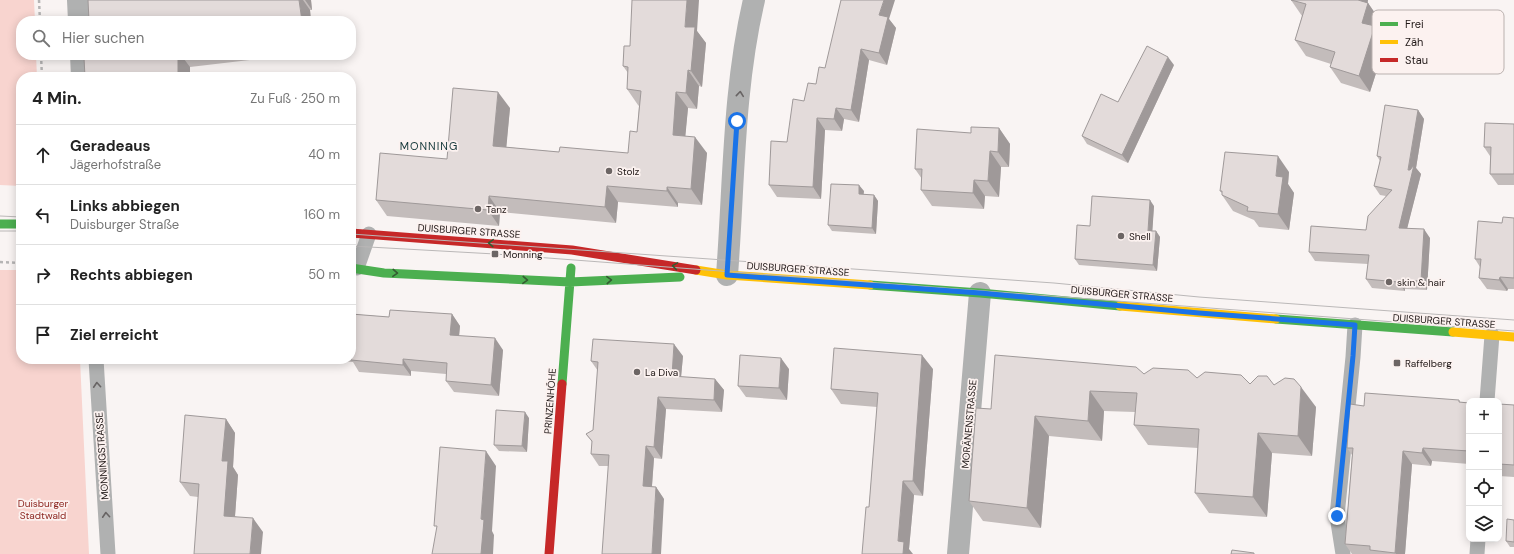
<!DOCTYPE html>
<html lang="de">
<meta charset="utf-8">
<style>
:root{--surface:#fff;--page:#f2f2f2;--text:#222;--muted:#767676;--line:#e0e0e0}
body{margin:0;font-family:"DM Sans",sans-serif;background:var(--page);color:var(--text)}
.controls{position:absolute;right:12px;bottom:12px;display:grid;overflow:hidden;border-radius:8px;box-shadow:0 2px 10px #0003}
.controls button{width:36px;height:36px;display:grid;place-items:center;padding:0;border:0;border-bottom:1px solid var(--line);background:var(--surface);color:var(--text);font:20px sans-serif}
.stop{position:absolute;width:12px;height:12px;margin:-9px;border:3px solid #1a73e8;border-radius:50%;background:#fff}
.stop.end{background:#1a73e8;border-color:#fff;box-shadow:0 1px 4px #0008}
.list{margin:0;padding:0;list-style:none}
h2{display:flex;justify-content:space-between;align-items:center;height:52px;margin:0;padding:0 16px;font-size:17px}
h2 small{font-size:13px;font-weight:400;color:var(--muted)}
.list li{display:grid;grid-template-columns:26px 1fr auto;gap:12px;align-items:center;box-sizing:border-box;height:60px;padding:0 16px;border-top:1px solid var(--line)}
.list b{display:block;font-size:15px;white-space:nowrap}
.list p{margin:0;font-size:13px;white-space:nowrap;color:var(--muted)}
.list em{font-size:13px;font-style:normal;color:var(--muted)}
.icon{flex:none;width:22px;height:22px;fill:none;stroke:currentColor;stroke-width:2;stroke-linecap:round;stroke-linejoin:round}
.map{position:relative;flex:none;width:1514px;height:554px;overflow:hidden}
.search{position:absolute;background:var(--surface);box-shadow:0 2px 10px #0003;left:16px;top:16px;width:340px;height:44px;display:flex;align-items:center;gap:10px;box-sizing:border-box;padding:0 14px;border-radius:16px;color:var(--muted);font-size:15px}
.panel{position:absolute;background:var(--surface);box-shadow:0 2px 10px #0003;left:16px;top:72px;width:340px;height:292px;border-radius:16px}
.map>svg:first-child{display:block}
</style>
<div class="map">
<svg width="1514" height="554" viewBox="0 0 1514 554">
<rect width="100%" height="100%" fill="#f9f4f3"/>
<path fill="#f8d4cf" d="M 0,0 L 34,0 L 35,21 L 21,21 L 21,55 L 36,55 L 37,77 L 21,77 L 21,186 L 0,185 Z
M 0,270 L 21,270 L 21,359 L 80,359 L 89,554 L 0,554 Z"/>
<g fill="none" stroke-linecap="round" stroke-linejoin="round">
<path stroke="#b6b5b5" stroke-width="2.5" stroke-dasharray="3 3" stroke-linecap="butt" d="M 39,0 L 40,21
M 41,55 L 42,77
M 0,262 L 21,263"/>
<path stroke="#b0b1b1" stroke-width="15" d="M 357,268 L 369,234
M 96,359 L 108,554
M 1487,401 L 1492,335
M 1343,554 L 1337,516 L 1353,357 L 1355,325
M 1477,554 L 1478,539"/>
<path stroke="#b0b1b1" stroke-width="22" d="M 78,0 L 79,21
M 81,55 L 82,77
M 727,275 C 734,184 733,89 754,0
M 958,554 L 980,293"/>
<path stroke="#4caf50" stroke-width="9" d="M 0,224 L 21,224
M 351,268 L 384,273 L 570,282 L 680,277
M 870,285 L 980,293 L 1120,306
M 1276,319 L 1453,332
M 562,384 L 571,268"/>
<path stroke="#ffc107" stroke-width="9" d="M 696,270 L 727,275 L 870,285
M 1120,306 L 1276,319
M 1453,332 L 1514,337"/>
<path stroke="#c62828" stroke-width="9" d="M 351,233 L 572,250 L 696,270
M 549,554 L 562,384"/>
<path stroke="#bbb8b8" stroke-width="1" d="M 0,216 L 21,217
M 0,231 L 21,231
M 351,234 L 1054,283 L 1199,297 L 1514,320
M 351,246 L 495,254 L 1514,331"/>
</g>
<path fill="#c3bcbb" d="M 88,0 L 311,0 L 312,10 L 310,10 L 311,21 L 89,21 Z
M 1291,0 L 1368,0 L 1368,3 L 1379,19 L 1376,29 L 1386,42 L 1370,92 L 1341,83 L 1330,67 L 1331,64 L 1306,56 L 1295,40 L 1302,16 Z
M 889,19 L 896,28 L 887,65 L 869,60 L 859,122 L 844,119 L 842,131 L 825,130 L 821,199 L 777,197 L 769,185 L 787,142 L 804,101 L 816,84 L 825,68 Z
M 697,31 L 706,43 L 702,87 L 699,86 L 697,109 L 688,108 L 685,136 L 707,153 L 702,205 L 678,203 L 678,207 L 618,202 L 616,223 L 500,212 L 499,226 L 387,216 L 376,200 L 447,159 L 510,108 L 506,147 L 559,152 L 628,153 L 637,132 L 639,106 L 638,105 L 627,89 L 628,73 L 623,66 L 630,46 Z
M 90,55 L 291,55 L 190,67 L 190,77 L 85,77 L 90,58 Z
M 1174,65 L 1128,163 L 1087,144 L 1082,136 L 1118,102 Z
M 1418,110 L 1424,119 L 1416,168 L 1421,174 L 1407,228 L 1430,238 L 1427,290 L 1405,289 L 1405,291 L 1372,288 L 1366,279 L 1368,264 L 1315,261 L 1309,252 L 1366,230 L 1386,196 L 1380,195 L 1374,186 L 1380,161 L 1377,156 Z
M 1514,124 L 1514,185 L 1498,185 L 1490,174 L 1490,156 L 1484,147 Z
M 999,128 L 1010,144 L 1009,167 L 1001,167 L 999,197 L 985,196 L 984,209 L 932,206 L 921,190 L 922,179 L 915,169 L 971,133 Z
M 1289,172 L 1288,184 L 1294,193 L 1289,230 L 1259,227 L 1254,220 L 1233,211 L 1222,195 L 1222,193 L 1220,191 Z
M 864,191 L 863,194 L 874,195 L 878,201 L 876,234 L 832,231 L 828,225 Z
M 1154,206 L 1152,231 L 1156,231 L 1160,237 L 1157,271 L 1079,265 L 1075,259 L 1090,226 Z
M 1514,218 L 1514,289 L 1508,289 L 1507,291 L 1487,289 L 1479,278 L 1480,267 L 1475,259 L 1502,223 Z
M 351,314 L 389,317 L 452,314 L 460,326 L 459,336 L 503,350 L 499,396 L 454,392 L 446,381 L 446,374 L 411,371 L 411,376 L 359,372 L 353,362 L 308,359 L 351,359 Z
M 683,356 L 681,377 L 715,379 L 724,390 L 722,412 L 666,409 L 662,459 L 654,458 L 652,487 L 656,487 L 664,499 L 608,466 L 599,466 L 591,454 L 592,442 L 586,434 L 593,430 L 598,371 L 591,361 Z
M 789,369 L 787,400 L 746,397 L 738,386 Z
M 933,369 L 923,496 L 914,495 L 909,549 L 869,507 L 877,407 L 841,404 L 831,389 Z
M 1144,374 L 1197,378 L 1250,384 L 1274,385 L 1316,407 L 1312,456 L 1272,453 L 1267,517 L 1209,513 L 1195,493 L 1198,448 L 1148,445 L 1134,425 L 1135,412 L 1104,411 L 1102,441 L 1049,436 L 1041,528 L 983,521 L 969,501 L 991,409 Z
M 1459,400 L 1460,402 L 1469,403 L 1469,464 L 1432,461 L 1431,466 L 1412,464 L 1405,554 L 1352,554 L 1345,544 L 1352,455 L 1347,448 L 1364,406 Z
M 1499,404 L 1514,405 L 1514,477 L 1499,476 Z
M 529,418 L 527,452 L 499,451 L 494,445 Z
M 226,419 L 235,433 L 233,467 L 238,475 L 235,516 L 263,532 L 198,497 L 190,496 L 180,482 Z
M 1514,520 L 1514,547 L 1510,547 L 1506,541 Z"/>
<path fill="#9f9999" d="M 299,0 L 303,0 L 310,10 L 311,21 L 302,21 Z
M 305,0 L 311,0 L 312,10 Z
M 687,0 L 699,0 L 697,31 L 706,43 L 702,87 L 691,71 L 685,27 Z
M 884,0 L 895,0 L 889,19 L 896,28 L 887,65 L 879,53 L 879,15 Z
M 1354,0 L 1368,0 L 1364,14 Z
M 1368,3 L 1379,19 L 1376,29 L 1386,42 L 1370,92 L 1359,76 L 1362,23 Z
M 861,49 L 869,60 L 859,122 L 851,110 Z
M 178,55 L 181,55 L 190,67 L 190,77 L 181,77 L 178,73 Z
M 1168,57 L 1174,65 L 1128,163 L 1122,155 Z
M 688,70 L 699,86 L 697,109 L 686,93 Z
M 498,92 L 510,108 L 505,162 L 493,146 Z
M 676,92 L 688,108 L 684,151 L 673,135 Z
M 836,108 L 844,119 L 842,131 L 834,119 Z
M 1418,110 L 1424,119 L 1416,168 L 1421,174 L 1405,237 L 1399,228 Z
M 817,118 L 825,130 L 821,199 L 813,187 Z
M 999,128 L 1010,144 L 1009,167 L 998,152 Z
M 695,137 L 707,153 L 702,205 L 691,189 Z
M 990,151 L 1001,167 L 999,197 L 988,181 Z
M 1278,156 L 1289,172 L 1288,184 L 1294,193 L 1289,230 L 1278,214 L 1276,176 Z
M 974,180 L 985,196 L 984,209 L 973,193 Z
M 859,185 L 864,191 L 863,200 L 859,194 Z
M 607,186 L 618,202 L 616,223 L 605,207 Z
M 667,187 L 678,203 L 678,207 L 667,191 Z
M 874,195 L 878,201 L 876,234 L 872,228 Z
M 489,196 L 500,212 L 499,226 L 488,210 Z
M 1150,200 L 1154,206 L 1152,237 L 1148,231 Z
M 1424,229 L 1430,238 L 1427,290 L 1421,281 Z
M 1156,231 L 1160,237 L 1157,271 L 1153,265 Z
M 1500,277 L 1508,289 L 1507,291 L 1499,280 Z
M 1398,280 L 1405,289 L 1405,291 L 1398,282 Z
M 452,314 L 460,326 L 458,346 L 450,335 Z
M 495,338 L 503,350 L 499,396 L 491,385 Z
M 674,344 L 683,356 L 680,388 L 672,376 Z
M 922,355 L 933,369 L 923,496 L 913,481 Z
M 781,358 L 789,369 L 787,400 L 779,388 Z
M 403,359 L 411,371 L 411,376 L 403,365 Z
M 715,379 L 724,390 L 722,412 L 714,400 Z
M 1301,387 L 1316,407 L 1312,456 L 1298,436 Z
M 1090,391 L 1104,411 L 1102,441 L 1088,421 Z
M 658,397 L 666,409 L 662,459 L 654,447 Z
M 525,412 L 529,418 L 527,452 L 522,446 Z
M 1035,416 L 1049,436 L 1041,528 L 1027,508 Z
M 226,419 L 235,433 L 233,467 L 238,475 L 234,530 L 224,516 L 222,461 Z
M 1258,433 L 1272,453 L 1267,517 L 1253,497 Z
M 646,446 L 654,458 L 651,498 L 643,486 Z
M 1423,448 L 1432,461 L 1431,466 L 1422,453 Z
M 486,451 L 496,466 L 492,531 L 494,535 L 493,554 L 481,554 L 481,519 Z
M 1403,451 L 1412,464 L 1405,554 L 1396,554 L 1395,553 Z
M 903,481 L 914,495 L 909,549 L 913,554 L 903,554 L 898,541 Z
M 656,487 L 664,499 L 661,554 L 652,554 Z
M 253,518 L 263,532 L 261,554 L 250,554 Z"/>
<path fill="#e3dbda" stroke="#9f9999" d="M 88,0 L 299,0 L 302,21 L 89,21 Z
M 632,0 L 687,0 L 685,27 L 695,27 L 691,71 L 688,70 L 686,93 L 676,92 L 673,135 L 695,137 L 691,189 L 667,187 L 667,191 L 607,186 L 605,207 L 489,196 L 488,210 L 376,200 L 380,153 L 447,159 L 453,88 L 498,92 L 493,146 L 559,152 L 560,147 L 628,153 L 630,131 L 637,132 L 641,91 L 627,89 L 628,67 L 623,66 L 624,46 L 630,46 Z
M 841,0 L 884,0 L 879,15 L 888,17 L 879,53 L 861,49 L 851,110 L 836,108 L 834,119 L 817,118 L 813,187 L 769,185 L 771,141 L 787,142 L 793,99 L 804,101 L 808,83 L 816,84 L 819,67 L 825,68 Z
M 1291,0 L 1358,0 L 1368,3 L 1362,23 L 1375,26 L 1359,76 L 1330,67 L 1335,52 L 1295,40 L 1306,4 Z
M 1147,46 L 1168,57 L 1122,155 L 1082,136 L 1101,94 L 1118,102 Z
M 90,55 L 178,55 L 178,73 L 146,74 L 146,77 L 85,77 L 84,58 L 90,58 Z
M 1385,105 L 1418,110 L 1408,170 L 1410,170 L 1414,165 L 1399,228 L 1424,229 L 1421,281 L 1398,280 L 1398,282 L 1366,279 L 1369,255 L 1309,252 L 1311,226 L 1366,230 L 1368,216 L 1392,190 L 1374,186 L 1381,157 L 1377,156 Z
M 1485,123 L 1514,124 L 1514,174 L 1490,174 L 1491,147 L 1484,147 Z
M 971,127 L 999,128 L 998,152 L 990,151 L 988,181 L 974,180 L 973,193 L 921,190 L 922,169 L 915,169 L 917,129 L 971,133 Z
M 1225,152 L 1278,156 L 1276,176 L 1283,177 L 1278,214 L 1247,211 L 1248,207 L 1222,195 L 1222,191 L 1220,191 Z
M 831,184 L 859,185 L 859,194 L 874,195 L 872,228 L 828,225 Z
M 1092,196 L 1150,200 L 1148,231 L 1156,231 L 1153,265 L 1075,259 L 1077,225 L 1090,226 Z
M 1503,217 L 1514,218 L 1514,278 L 1500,277 L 1499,280 L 1479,278 L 1481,259 L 1475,259 L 1478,221 L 1502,223 Z
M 390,310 L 452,314 L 450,335 L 495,338 L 491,385 L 446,381 L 447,363 L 403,359 L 403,365 L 351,360 L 352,351 L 351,351 L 351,314 L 389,317 Z
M 593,339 L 674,344 L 672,376 L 715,379 L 714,400 L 658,397 L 654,447 L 646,446 L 643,486 L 656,487 L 652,554 L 602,554 L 609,455 L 591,454 L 592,441 L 586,434 L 593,430 L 598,362 L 591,361 Z
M 834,348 L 922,355 L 913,481 L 903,481 L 898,541 L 904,542 L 903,554 L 862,554 L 866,507 L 869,507 L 878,393 L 831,389 Z
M 740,355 L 781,358 L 779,388 L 738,386 Z
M 995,355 L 1136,367 L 1144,374 L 1153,368 L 1188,370 L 1197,378 L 1205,372 L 1241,375 L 1250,384 L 1258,376 L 1267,376 L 1274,385 L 1285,378 L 1294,379 L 1301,387 L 1298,436 L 1258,433 L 1253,497 L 1195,493 L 1199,429 L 1134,425 L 1137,393 L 1090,391 L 1088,421 L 1035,416 L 1027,508 L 969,501 L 976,408 L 991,409 Z
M 1365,393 L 1459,400 L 1459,402 L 1469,403 L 1469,451 L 1423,448 L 1422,453 L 1403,451 L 1395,553 L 1370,550 L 1370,546 L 1345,544 L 1353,448 L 1347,448 L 1350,404 L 1364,406 Z
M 1499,404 L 1514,405 L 1514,465 L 1499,464 Z
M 496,410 L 525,412 L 522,446 L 494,445 Z
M 185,415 L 226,419 L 222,461 L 228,461 L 224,516 L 253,518 L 250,554 L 194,554 L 199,484 L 180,482 Z
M 440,447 L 486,451 L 481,519 L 484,520 L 481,554 L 432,554 L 437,526 L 434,526 Z
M 1507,519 L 1514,520 L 1514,542 L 1506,541 Z
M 1232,550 L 1254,553 L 1254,554 L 1231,554 Z"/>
<defs><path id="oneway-chevron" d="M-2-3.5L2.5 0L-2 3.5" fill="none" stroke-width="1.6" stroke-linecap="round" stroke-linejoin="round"/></defs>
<g stroke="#686464">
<use href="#oneway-chevron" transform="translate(740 94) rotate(-84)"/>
<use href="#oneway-chevron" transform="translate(97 385) rotate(-94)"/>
<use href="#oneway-chevron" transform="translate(106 515) rotate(-94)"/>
</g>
<g stroke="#345c31">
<use href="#oneway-chevron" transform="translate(491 243) rotate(-176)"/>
<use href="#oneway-chevron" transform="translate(675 266) rotate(-171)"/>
<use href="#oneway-chevron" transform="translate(395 273) rotate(3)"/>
<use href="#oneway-chevron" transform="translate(525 280) rotate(3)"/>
<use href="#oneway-chevron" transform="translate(609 280) rotate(-3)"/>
</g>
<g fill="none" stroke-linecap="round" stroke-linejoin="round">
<path stroke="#1a73e8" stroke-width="5" d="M 737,121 L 727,275 L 980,293 L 1199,313 L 1355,325 L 1353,356 L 1337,516"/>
</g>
<g fill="#6c6564" stroke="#fcf2f0" stroke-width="1.5">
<circle cx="609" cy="171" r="4"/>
<circle cx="478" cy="209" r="4"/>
<circle cx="1121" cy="236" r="4"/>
<rect x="491" y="250" width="8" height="8" rx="2"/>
<circle cx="1389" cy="282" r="4"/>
<rect x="1393" y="359" width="8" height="8" rx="2"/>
<circle cx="637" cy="372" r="4"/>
</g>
<g text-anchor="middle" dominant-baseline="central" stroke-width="3.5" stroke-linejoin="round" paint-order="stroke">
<g font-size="10" fill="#201817" stroke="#fcf2f0" text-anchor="start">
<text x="617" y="171">Stolz</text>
<text x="486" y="209">Tanz</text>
<text x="1129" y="236">Shell</text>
<text x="503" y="254">Monning</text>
<text x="1397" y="282">skin &amp; hair</text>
<text x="1405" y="363">Raffelberg</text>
<text x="645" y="372">La Diva</text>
</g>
<g font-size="10" fill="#201817" stroke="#fcf2f0">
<text transform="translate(469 231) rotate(4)">DUISBURGER STRASSE</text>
<text transform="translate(798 269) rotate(4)">DUISBURGER STRASSE</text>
<text transform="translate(1122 294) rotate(5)">DUISBURGER STRASSE</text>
<text transform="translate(1444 321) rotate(4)">DUISBURGER STRASSE</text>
<text transform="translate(550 401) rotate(-86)">PRINZENHÖHE</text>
<text transform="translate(969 424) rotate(-85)">MORÄNENSTRASSE</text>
<text transform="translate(102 456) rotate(-94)">MONNINGSTRASSE</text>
</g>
<g font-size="10" fill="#8e2822" stroke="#fcf2f0">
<text x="43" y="503">Duisburger<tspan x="43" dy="12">Stadtwald</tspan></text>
</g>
<g font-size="11" letter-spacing="1" fill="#143739" stroke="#fcf2f0">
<text x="429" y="146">MONNING</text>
</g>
</g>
<rect x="1372" y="10" width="132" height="64" rx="6" fill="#fcf2f0" stroke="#bab1af" stroke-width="1"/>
<rect x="1380" y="22" width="18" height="4" fill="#4caf50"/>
<rect x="1380" y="40" width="18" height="4" fill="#ffc107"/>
<rect x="1380" y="58" width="18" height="4" fill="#c62828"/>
<g font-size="11" fill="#201817">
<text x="1405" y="28">Frei</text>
<text x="1405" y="46">Zäh</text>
<text x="1405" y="64">Stau</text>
</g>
</svg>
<div class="controls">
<button>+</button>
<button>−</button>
<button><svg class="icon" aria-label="locate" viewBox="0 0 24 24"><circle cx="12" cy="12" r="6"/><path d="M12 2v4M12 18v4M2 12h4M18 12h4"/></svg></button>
<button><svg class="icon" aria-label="layers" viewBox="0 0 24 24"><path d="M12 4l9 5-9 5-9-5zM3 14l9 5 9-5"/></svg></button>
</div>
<div class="stop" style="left:737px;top:121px"></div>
<div class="stop end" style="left:1337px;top:516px"></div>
<div class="search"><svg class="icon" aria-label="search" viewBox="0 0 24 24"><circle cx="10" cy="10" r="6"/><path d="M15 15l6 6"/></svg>Hier suchen</div>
<section class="panel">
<h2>4 Min.<small>Zu Fuß · 250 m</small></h2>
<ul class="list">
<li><svg class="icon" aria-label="ahead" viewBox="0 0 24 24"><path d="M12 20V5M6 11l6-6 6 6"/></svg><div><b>Geradeaus</b><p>Jägerhofstraße</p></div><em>40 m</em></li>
<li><svg class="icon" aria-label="left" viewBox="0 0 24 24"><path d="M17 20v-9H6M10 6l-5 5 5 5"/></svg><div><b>Links abbiegen</b><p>Duisburger Straße</p></div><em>160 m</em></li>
<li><svg class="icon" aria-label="right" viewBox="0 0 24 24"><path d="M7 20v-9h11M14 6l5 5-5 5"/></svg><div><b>Rechts abbiegen</b></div><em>50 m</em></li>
<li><svg class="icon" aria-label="arrive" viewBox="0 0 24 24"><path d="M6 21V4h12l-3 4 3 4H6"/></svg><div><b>Ziel erreicht</b></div></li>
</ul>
</section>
</div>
